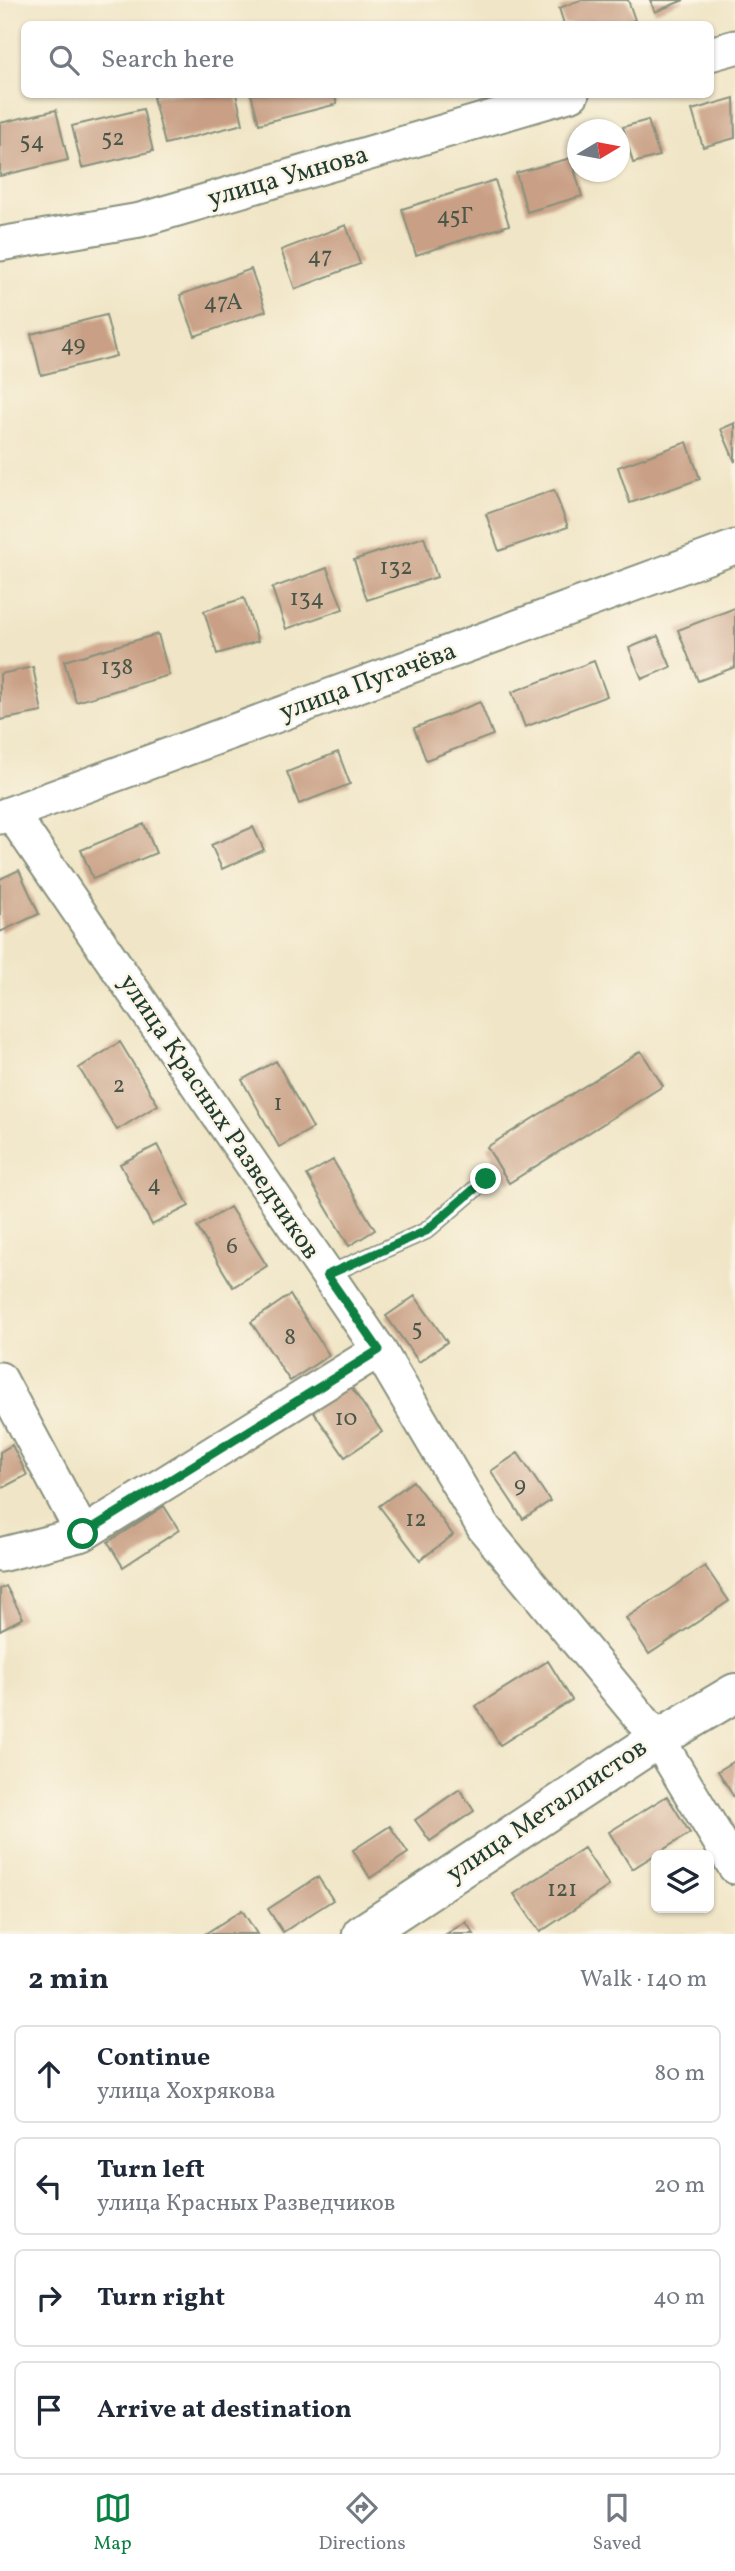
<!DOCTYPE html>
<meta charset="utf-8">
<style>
:root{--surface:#fff;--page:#f2f2f3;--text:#1f2937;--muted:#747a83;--line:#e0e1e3;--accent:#0b8043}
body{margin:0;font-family:Vollkorn,serif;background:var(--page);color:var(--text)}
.controls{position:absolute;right:21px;bottom:21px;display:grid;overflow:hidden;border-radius:10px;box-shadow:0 2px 5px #0004}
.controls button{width:63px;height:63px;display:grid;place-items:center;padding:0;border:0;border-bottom:2px solid var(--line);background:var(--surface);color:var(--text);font:35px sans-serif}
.compass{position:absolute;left:567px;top:119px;width:63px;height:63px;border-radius:50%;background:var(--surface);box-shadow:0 2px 5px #0004;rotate:80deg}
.stop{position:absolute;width:21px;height:21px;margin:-16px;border:5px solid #0b8043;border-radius:50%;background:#fff}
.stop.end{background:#0b8043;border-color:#fff;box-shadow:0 2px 7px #0008}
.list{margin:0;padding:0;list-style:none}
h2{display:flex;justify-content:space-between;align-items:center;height:91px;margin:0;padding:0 28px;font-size:30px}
h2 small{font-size:23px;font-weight:400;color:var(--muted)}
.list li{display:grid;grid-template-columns:46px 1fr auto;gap:21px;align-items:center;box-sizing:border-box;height:98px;margin:0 14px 14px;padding:0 14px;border:2px solid var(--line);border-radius:10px}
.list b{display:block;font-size:26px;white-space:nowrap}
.list p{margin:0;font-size:23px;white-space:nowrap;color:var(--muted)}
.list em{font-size:23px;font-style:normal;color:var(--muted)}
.icon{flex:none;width:38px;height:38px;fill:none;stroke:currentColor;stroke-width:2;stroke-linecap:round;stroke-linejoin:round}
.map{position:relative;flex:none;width:735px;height:1934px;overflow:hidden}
.search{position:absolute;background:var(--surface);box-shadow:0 2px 5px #0004;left:21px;right:21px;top:21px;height:77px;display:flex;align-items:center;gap:18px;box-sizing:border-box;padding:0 24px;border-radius:10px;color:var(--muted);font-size:26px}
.sheet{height:539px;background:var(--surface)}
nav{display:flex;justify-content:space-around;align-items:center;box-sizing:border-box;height:98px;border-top:2px solid var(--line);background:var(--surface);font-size:19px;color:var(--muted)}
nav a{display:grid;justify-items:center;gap:4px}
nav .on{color:var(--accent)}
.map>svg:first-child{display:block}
</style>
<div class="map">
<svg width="735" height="1934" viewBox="0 0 735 1934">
<rect width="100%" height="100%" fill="#fcf5e5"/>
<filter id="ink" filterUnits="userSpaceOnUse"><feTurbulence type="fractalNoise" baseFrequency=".0143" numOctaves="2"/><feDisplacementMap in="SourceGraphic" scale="14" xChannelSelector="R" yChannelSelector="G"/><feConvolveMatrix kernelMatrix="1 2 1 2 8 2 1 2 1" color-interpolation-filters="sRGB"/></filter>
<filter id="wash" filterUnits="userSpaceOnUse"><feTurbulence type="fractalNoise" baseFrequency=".00686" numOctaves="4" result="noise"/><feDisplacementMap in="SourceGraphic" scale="28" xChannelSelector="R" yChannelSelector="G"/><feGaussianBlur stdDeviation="1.57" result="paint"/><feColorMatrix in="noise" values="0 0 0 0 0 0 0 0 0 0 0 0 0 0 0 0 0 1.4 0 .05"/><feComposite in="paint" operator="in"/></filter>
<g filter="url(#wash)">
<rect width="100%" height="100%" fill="#f0e5c6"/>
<g id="blocks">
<path fill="#c9a086" d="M 581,0 L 628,0 L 635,20 L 623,24 L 564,24 L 559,8 Z
M 650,0 L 684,0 L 655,12 Z
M 162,94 L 236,94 L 243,124 L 165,144 L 153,97 Z
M 251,94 L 334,94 L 337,104 L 259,124 Z
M 734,98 L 735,138 L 703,147 L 692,110 Z
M 143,109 L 153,151 L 82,168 L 72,126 Z
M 56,110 L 68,160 L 0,176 L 0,123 Z
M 648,120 L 659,156 L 633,163 L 623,127 Z
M 571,158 L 582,196 L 527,212 L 516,173 Z
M 495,180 L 509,225 L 416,255 L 402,209 Z
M 346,225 L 360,264 L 295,289 L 281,250 Z
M 251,269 L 266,311 L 195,336 L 180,295 Z
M 106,315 L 116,356 L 41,375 L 31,334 Z
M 735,423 L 735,462 L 721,429 Z
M 687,442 L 700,479 L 630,503 L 618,467 Z
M 554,490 L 568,527 L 499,551 L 486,514 Z
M 424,537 L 437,577 L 367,600 L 354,560 Z
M 327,568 L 343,609 L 286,629 L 272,588 Z
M 244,598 L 258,641 L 217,654 L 204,611 Z
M 735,608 L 735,667 L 698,681 L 678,630 Z
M 158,634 L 169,675 L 76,702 L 64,661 Z
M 658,636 L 671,667 L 642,679 L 629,648 Z
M 594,661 L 607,696 L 525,727 L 512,692 Z
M 33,667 L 42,712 L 0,720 L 0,674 Z
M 480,702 L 493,735 L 426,760 L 414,728 Z
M 338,752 L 350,784 L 299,804 L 287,772 Z
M 144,824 L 156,853 L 93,879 L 81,850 Z
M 253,827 L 264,850 L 222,869 L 211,845 Z
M 19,870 L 39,914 L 0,932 L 0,879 Z
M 120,1042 L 158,1105 L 117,1130 L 79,1068 Z
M 641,1051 L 663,1086 L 509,1183 L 487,1147 Z
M 276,1061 L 313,1128 L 279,1147 L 242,1080 Z
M 157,1145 L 189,1206 L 152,1225 L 120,1164 Z
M 333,1160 L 375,1230 L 349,1246 L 307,1175 Z
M 230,1207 L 267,1266 L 233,1287 L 197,1227 Z
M 290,1295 L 329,1355 L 290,1381 L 251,1322 Z
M 415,1296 L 447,1342 L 419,1362 L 386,1316 Z
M 347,1381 L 382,1432 L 345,1457 L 310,1407 Z
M 12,1445 L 27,1475 L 0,1489 L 0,1452 Z
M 518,1453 L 550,1501 L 523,1519 L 491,1471 Z
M 413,1481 L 453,1535 L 420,1560 L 379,1506 Z
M 164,1506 L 179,1530 L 123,1567 L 108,1542 Z
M 705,1566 L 729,1601 L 649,1654 L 626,1618 Z
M 6,1586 L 23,1618 L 0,1630 L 0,1589 Z
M 548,1661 L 572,1700 L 500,1745 L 476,1706 Z
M 735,1761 L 735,1799 L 718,1771 Z
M 460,1789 L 474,1811 L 430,1841 L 415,1820 Z
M 667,1796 L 690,1833 L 632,1869 L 609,1832 Z
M 390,1826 L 408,1853 L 370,1878 L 353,1850 Z
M 584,1848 L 609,1886 L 540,1932 L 514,1894 Z
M 318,1877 L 333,1900 L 283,1932 L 268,1909 Z
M 242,1910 L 257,1934 L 205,1934 Z
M 466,1922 L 474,1934 L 446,1934 Z"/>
</g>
</g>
<g filter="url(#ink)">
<use href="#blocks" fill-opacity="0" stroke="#88917d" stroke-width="2"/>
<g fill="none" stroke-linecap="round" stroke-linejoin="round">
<defs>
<path id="service" d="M 327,1275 L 426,1231 L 487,1179"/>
<path id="minor" d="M 710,54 L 735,47
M 0,244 L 140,220 L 572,94
M 12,814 L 379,1350 L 484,1528 L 658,1739 L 735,1867
M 0,817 L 735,547
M 0,1379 L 83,1534
M 0,1555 L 83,1534 L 379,1350"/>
<path id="tertiary" d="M 362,1934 L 658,1739 L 735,1693"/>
</defs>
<use href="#service" stroke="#88917d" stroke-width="19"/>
<use href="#minor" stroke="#88917d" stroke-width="37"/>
<use href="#tertiary" stroke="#88917d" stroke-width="42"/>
<use href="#service" stroke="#fff" stroke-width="16"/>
<use href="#minor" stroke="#fff" stroke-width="33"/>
<use href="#tertiary" stroke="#fff" stroke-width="38"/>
</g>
</g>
<g fill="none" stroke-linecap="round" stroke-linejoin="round" filter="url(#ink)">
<path stroke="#0b8043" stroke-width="9" d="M 83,1534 L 379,1350 L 327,1275 L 426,1231 L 486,1179"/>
</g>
<g text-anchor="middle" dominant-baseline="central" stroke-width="5" stroke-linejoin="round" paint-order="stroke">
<g font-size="23" fill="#4a5648">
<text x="113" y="139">52</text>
<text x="32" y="142">54</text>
<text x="455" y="217">45Г</text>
<text x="320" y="257">47</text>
<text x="223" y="303">47А</text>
<text x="73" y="345">49</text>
<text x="396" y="568">132</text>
<text x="307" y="599">134</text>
<text x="117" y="668">138</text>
<text x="119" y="1086">2</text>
<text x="278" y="1104">1</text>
<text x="154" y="1185">4</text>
<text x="232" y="1247">6</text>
<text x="417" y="1329">5</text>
<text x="290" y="1338">8</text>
<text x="346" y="1419">10</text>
<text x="520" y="1486">9</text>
<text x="416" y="1520">12</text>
<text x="562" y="1890">121</text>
</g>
<g font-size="26" fill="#1f3d34" stroke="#fcf5e5">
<text transform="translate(288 177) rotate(-16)">улица Умнова</text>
<text transform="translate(368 682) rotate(-20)">улица Пугачёва</text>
<text transform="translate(219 1117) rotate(56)">улица Красных Разведчиков</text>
<text transform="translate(547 1811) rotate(-34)">улица Металлистов</text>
</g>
</g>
</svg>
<div class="controls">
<button><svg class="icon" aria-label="layers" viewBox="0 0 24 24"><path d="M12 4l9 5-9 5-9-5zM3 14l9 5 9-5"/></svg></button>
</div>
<svg class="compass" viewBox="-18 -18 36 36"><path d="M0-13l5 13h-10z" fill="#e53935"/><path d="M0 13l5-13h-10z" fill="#747a83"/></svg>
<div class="stop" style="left:83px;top:1534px"></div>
<div class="stop end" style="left:486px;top:1179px"></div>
<div class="search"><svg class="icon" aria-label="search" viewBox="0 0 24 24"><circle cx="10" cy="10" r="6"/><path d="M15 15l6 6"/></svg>Search here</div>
</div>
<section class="sheet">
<h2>2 min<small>Walk · 140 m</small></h2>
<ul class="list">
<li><svg class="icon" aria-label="ahead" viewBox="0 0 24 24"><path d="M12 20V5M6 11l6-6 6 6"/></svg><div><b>Continue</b><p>улица Хохрякова</p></div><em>80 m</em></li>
<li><svg class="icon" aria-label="left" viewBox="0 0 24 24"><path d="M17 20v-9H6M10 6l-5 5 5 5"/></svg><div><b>Turn left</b><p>улица Красных Разведчиков</p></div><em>20 m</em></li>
<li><svg class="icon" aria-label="right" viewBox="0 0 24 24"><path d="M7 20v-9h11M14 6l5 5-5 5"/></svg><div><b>Turn right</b></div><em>40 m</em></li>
<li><svg class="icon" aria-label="arrive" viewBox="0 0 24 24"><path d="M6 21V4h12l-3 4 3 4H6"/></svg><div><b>Arrive at destination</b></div></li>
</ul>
</section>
<nav>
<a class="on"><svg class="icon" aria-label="map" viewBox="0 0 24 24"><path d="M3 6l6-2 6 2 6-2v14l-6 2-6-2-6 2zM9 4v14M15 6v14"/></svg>Map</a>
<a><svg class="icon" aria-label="directions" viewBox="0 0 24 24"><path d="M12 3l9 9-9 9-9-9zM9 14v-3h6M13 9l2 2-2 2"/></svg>Directions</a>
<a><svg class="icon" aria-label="saved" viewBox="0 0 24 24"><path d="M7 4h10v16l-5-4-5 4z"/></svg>Saved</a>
</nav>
